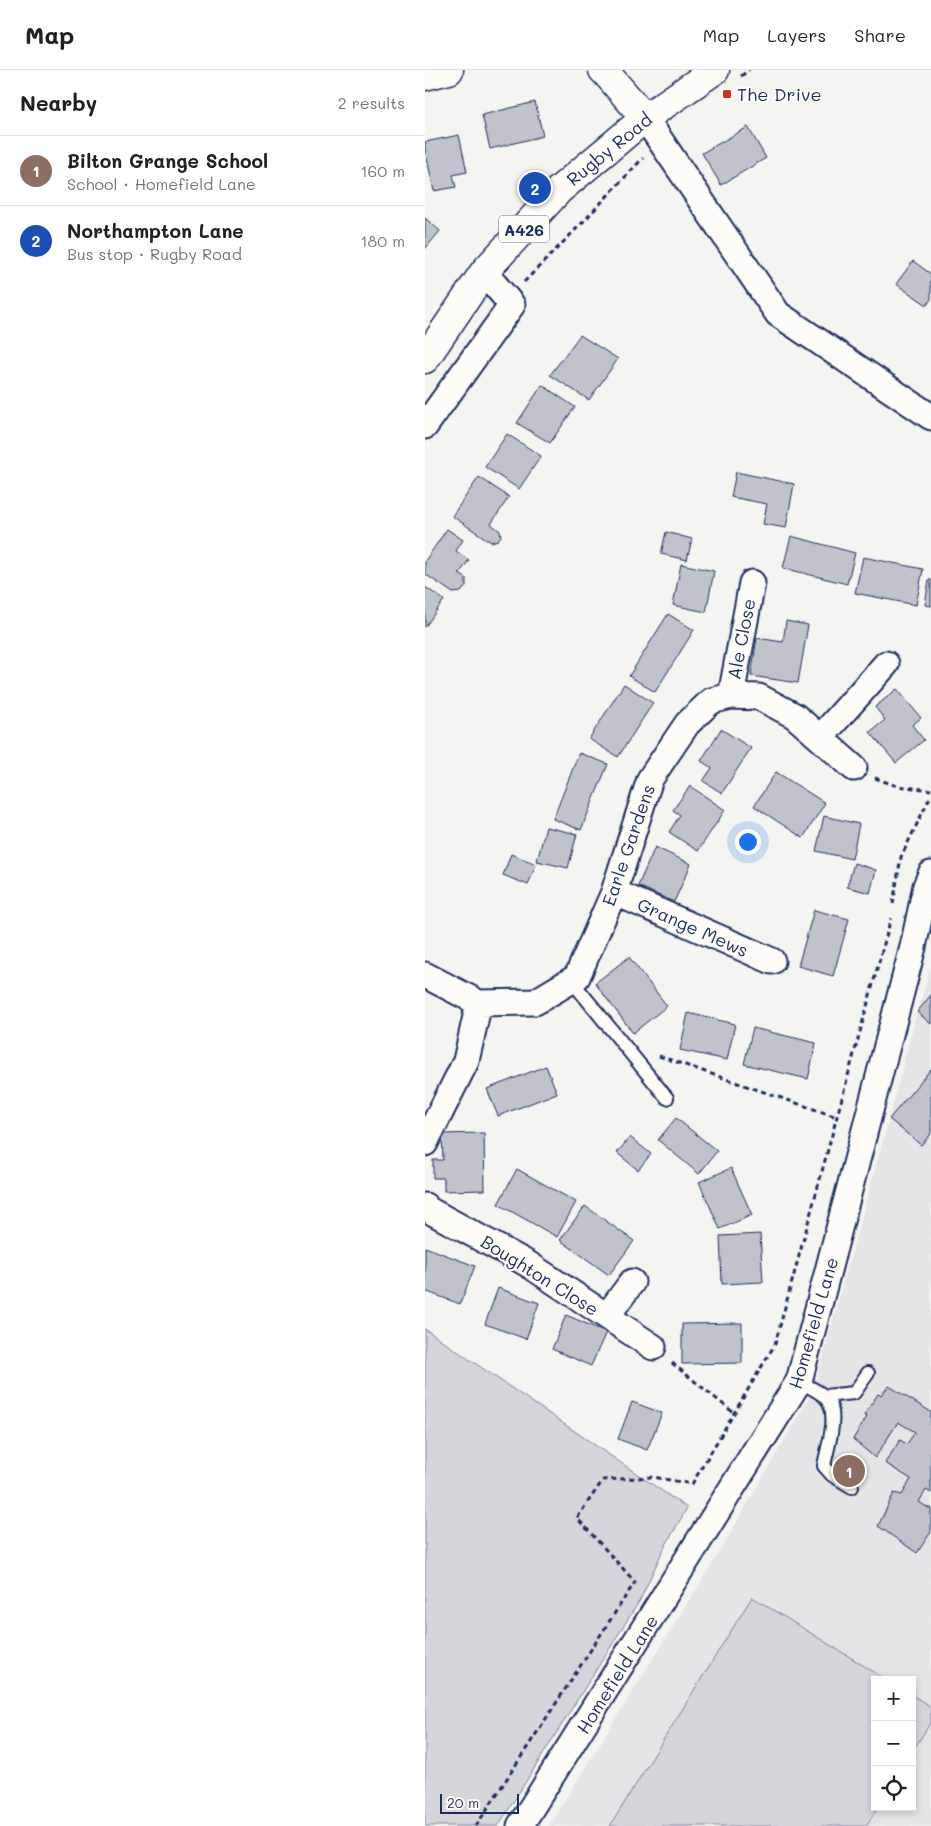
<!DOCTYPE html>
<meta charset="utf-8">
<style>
:root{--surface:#fff;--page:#f2f2f2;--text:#202124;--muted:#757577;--line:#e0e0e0;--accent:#c8321e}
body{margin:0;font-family:Mali,sans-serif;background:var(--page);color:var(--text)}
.controls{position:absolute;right:15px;bottom:15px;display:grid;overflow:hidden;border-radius:0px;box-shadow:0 2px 8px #0003}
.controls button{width:45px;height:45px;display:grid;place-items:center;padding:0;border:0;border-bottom:1px solid var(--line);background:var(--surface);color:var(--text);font:25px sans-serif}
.scale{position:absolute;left:15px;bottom:12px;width:79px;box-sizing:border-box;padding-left:5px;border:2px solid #1b2f5e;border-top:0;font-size:14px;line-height:18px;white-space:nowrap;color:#1b2f5e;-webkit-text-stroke:4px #fdfcf7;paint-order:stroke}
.you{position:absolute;left:322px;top:771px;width:18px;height:18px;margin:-12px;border:4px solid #fff;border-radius:50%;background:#1a73e8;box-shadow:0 0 0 8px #1a73e833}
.badge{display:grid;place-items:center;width:32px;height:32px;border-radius:50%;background:var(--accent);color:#fff;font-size:16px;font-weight:700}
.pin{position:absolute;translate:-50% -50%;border:2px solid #fff;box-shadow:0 1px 5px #0006}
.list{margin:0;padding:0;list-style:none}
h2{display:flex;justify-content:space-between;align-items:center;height:65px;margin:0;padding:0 20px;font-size:21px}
h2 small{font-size:16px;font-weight:400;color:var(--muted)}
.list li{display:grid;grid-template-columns:32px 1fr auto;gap:15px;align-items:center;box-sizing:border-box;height:70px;padding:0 20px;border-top:1px solid var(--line)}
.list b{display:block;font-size:19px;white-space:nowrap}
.list p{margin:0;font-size:16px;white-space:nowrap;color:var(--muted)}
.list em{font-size:16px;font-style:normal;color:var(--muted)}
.icon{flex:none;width:28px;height:28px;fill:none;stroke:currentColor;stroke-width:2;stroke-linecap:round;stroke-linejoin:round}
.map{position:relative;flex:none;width:506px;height:1756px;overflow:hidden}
header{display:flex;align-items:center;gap:30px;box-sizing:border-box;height:70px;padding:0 25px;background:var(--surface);border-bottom:1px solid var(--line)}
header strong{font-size:24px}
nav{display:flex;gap:28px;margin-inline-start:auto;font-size:18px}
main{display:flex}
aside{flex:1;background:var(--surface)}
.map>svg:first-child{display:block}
</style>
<header>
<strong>Map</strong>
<nav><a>Map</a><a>Layers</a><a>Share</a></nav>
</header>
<main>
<aside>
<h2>Nearby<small>2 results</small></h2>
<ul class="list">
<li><span class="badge" style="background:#8d6e63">1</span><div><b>Bilton Grange School</b><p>School · Homefield Lane</p></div><em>160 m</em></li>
<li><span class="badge" style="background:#1a4fb4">2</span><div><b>Northampton Lane</b><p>Bus stop · Rugby Road</p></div><em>180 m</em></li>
</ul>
</aside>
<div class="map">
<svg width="506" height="1756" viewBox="0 0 506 1756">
<rect width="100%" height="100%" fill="#f4f4f1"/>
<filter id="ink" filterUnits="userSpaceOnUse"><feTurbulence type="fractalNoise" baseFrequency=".02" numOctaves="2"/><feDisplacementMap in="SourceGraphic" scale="10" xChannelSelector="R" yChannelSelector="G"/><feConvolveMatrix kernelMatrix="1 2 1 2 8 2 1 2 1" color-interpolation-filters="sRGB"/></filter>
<g filter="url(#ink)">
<path fill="#e4e5e6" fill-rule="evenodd" d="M 506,897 L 506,1756 L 124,1756 L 295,1481 L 388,1321 L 464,1049 L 492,942 ZM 450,1610 L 487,1610 L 487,1737 L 450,1737 Z"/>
<path fill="#d4d6db" stroke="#78829c" d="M 0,1259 L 262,1438 L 238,1480 L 215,1530 L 73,1756 L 0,1756 Z
M 327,1527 L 462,1610 L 450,1610 L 450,1737 L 453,1737 L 441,1756 L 185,1756 Z
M 487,1625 L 506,1637 L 506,1652 L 487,1682 Z"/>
<path fill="#bfc3cc" stroke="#1b2f5e" d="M 110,32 L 118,66 L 65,79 L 57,45 Z
M 323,57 L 341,88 L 296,115 L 277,83 Z
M 34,65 L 42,102 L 28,105 L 31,117 L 9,121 L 0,79 L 0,72 Z
M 0,148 L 15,161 L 0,179 Z
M 488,191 L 506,204 L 506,229 L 502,235 L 471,214 Z
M 155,265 L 193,289 L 164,330 L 125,305 Z
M 117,315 L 150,337 L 125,373 L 92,353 Z
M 82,364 L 116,386 L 94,419 L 60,397 Z
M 311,402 L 369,414 L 361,458 L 338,454 L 342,434 L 306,427 Z
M 54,407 L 84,427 L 66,454 L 75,461 L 76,466 L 73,470 L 66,472 L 27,446 Z
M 22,459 L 38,470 L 31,481 L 44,490 L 34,504 L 41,508 L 41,516 L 36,522 L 28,523 L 0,504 L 0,491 Z
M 241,462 L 267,469 L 262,490 L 236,484 Z
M 366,466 L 430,483 L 422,514 L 358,498 Z
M 438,487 L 498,499 L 491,535 L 430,523 Z
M 256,494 L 289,501 L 281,542 L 248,535 Z
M 504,510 L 506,510 L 506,536 L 500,535 Z
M 0,517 L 19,530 L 0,557 Z
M 243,544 L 269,560 L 230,622 L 204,606 Z
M 361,551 L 383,555 L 373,613 L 326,606 L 332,568 L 358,572 Z
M 199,614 L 228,633 L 193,687 L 164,669 Z
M 472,619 L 496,648 L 487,655 L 499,670 L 471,693 L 445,662 L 460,650 L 450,637 Z
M 296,659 L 326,678 L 297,723 L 278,711 L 287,698 L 276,691 Z
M 154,683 L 183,694 L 156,760 L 128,749 Z
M 351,702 L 400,733 L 378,768 L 329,736 Z
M 265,716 L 300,740 L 273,781 L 244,762 L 255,745 L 248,740 Z
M 399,746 L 434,754 L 427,789 L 391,781 Z
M 121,757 L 152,764 L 143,798 L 112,791 Z
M 230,777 L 266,794 L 249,832 L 213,816 Z
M 86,784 L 111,794 L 103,815 L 78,805 Z
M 429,793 L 451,800 L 445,823 L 422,817 Z
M 389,840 L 424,849 L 408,906 L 373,896 Z
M 204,887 L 242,936 L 208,963 L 170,913 Z
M 506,925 L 506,954 L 492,942 Z
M 263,943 L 310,954 L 302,990 L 255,980 Z
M 328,958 L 391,973 L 383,1009 L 319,994 Z
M 121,996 L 132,1023 L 73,1046 L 62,1019 Z
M 506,999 L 506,1064 L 496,1075 L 464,1049 Z
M 251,1048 L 292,1081 L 274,1104 L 233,1070 Z
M 59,1063 L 60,1120 L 19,1121 L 19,1108 L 8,1108 L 8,1090 L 18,1090 L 17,1064 Z
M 205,1067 L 226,1084 L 213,1100 L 192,1083 Z
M 306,1098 L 327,1145 L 295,1159 L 274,1112 Z
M 92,1099 L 151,1132 L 132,1167 L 73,1134 Z
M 160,1136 L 209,1171 L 184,1205 L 135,1170 Z
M 335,1164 L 338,1212 L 297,1214 L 295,1166 Z
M 0,1177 L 50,1196 L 35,1234 L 0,1221 Z
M 73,1218 L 114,1233 L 101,1269 L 60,1254 Z
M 141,1245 L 181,1262 L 166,1296 L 127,1279 Z
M 317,1253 L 317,1293 L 257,1294 L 257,1254 Z
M 464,1316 L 506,1342 L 506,1423 L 501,1420 L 494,1432 L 505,1439 L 506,1437 L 506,1462 L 492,1483 L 453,1456 L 469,1423 L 477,1425 L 486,1409 L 460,1393 L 475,1370 L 482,1374 L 490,1362 L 473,1352 L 450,1388 L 428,1369 L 442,1347 L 439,1345 L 453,1324 L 456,1325 Z
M 207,1332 L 237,1343 L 222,1380 L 193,1369 Z"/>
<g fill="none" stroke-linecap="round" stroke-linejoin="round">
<defs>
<path id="service" d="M 146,910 L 242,1028
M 374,1311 C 382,1316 391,1320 398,1325 C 417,1340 402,1377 399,1396 L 407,1405 L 427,1417
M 400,1326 L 429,1323 L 443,1303"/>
<path id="minor" d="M 220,48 L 353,244 L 506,347
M 0,356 L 87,235 L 59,202
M 306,626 L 327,513
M 395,668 L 461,594
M 189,822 L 347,891
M 0,905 L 54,933 L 110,932 L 152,907 L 189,822 L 225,709 L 262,654 L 286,631 L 306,626 L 334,627 L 370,646 L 429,698
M 0,1073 L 41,991 L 54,933
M 0,1136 L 2,1139 L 103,1194 L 228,1277
M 182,1246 L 207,1212
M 95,1756 L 374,1311 L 488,877 L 501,816 L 506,804"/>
<path id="tertiary" d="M 178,0 L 182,4 L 220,48
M 0,6 L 24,0"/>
<path id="primary" d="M 0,289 L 59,202 L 134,120 L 220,48 L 290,0"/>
</defs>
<use href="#service" stroke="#1b2f5e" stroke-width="16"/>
<use href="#minor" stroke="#1b2f5e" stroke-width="29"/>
<use href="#tertiary" stroke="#1b2f5e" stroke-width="31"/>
<use href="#primary" stroke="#1b2f5e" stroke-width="31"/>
<path stroke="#1b2f5e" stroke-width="3" stroke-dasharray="5 4" stroke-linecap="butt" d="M 316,6 L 324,0
M 99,212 L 158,152 L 218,88
M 450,708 L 472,716 L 506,720
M 468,834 L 476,787 L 506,725
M 234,986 L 412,1047
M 247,1293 L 309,1343
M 51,1756 L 210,1512 L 152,1448 L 178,1410 L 228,1407 L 267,1414 L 350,1274 L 466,848"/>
<use href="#service" stroke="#fdfcf7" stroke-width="12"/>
<use href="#minor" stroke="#fdfcf7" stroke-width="25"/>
<use href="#tertiary" stroke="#fdfcf7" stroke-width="28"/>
<use href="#primary" stroke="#fdfcf7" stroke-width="28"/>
</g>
</g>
<rect fill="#c8321e" stroke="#fdfcf7" stroke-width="2" x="297" y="19" width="10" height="10" rx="2.5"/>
<g text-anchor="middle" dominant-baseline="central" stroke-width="4" stroke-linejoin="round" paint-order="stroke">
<rect fill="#fdfcf7" stroke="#5f6c8c" stroke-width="1" x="74" y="145.5" width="50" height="27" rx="4"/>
<g font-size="16" font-weight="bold" fill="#1b2f5e">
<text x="99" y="159">A426</text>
</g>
<g font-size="18" fill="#1b2f5e" stroke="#fdfcf7" text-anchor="start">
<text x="312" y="24">The Drive</text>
</g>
<g font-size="18" fill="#1b2f5e" stroke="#fdfcf7">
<text transform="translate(184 79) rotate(-39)">Rugby Road</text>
<text transform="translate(316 569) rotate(-79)">Ale Close</text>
<text transform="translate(203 775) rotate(-71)">Earle Gardens</text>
<text transform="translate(268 857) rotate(24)">Grange Mews</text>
<text transform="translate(115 1205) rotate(32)">Boughton Close</text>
<text transform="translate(388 1253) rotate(-74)">Homefield Lane</text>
<text transform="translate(192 1604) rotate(-58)">Homefield Lane</text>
</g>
</g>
</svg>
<div class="controls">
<button>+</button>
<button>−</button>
<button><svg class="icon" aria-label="locate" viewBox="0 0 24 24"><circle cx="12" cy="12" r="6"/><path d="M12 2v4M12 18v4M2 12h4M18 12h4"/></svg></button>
</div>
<div class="scale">20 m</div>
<div class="you"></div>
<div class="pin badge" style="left:424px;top:1401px;background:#8d6e63">1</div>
<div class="pin badge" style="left:110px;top:118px;background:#1a4fb4">2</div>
</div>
</main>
